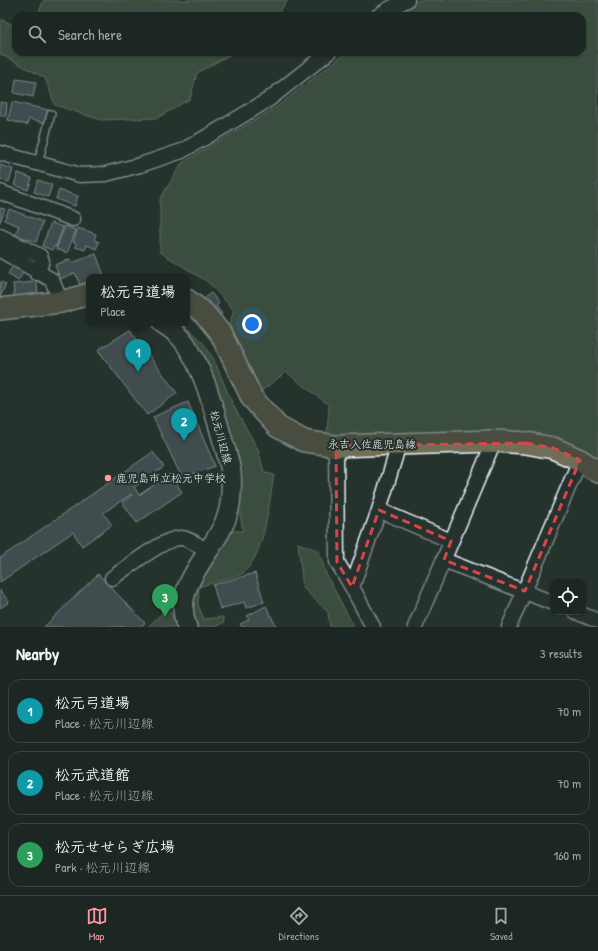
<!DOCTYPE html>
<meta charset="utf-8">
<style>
:root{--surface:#1c2622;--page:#29322f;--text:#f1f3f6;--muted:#a0a5a5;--line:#3a4340;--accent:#ff9aa2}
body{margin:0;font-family:"Patrick Hand","Klee One",sans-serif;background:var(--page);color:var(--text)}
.controls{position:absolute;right:12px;bottom:12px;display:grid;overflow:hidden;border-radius:8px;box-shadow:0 1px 3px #0004}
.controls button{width:36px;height:36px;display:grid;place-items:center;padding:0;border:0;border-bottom:1px solid var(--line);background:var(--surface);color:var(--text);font:20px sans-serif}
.you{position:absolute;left:252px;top:324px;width:14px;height:14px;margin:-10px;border:3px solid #fff;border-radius:50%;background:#1a73e8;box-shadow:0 0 0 6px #1a73e833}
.badge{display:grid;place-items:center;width:26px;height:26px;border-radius:50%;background:var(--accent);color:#fff;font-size:13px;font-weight:700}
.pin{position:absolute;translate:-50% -33px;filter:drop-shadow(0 1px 2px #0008)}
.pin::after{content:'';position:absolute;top:21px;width:14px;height:12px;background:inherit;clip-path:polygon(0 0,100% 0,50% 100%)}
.popup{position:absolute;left:86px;top:274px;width:104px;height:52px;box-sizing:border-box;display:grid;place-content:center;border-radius:8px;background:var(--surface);filter:drop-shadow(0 1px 3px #0005);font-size:13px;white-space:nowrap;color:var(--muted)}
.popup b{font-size:15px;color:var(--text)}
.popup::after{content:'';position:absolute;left:50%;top:100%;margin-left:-8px;border:8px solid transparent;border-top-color:var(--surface)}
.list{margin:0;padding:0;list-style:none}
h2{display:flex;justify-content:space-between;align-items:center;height:52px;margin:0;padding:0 16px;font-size:17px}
h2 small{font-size:13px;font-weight:400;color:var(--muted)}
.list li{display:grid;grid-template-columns:26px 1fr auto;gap:12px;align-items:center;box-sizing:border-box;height:64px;margin:0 8px 8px;padding:0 8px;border:1px solid var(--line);border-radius:12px}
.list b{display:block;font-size:15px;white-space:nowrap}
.list p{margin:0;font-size:13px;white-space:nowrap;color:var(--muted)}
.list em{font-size:13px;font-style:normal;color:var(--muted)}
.icon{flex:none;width:22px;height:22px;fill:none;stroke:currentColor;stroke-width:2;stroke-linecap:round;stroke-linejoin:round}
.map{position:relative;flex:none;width:598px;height:627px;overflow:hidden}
.search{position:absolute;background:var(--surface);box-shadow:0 1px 3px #0004;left:12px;right:12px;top:12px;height:44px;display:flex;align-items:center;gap:10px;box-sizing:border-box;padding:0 14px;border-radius:12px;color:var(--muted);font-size:15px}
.sheet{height:268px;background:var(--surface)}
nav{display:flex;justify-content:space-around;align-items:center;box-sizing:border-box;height:56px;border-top:1px solid var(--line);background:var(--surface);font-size:11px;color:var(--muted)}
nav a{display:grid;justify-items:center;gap:2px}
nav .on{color:var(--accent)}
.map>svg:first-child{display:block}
</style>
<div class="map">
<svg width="598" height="627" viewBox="0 0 598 627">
<rect width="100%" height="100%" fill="#26332d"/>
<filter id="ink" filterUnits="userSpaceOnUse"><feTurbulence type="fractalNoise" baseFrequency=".025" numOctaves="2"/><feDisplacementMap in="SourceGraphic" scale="8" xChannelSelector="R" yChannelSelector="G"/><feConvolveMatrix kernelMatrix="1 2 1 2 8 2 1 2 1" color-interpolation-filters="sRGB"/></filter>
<g filter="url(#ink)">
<path fill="#566e53" stroke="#9fb0a6" d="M 44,0 L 288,0 L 276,16 L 37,16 Z
M 420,0 L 598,0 L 598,465 L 559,442 L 340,437 L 327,435 L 329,405 L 286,372 L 256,395 L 224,341 L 234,310 L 208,282 L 160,252 L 160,199 L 182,163 L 275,108 L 347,52 L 582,52 L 582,16 L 394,16 L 410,3 Z
M 2,20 L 16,26 L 16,52 L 235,52 L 197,73 L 190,99 L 157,118 L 101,120 L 55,105 L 45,78 L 0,54 L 0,21 Z
M 175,323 L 182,323 L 204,344 L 214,360 L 233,405 L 258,449 L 264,472 L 274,475 C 269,502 265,555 243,573 C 238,577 207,584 199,587 L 198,605 L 204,619 L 223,617 L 224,622 L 215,627 L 192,627 L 193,586 L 230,531 L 243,531 L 238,502 Z
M 298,543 L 319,551 L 326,574 L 354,627 L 330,627 L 328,612 L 303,588 Z
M 168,607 L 177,627 L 148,627 Z"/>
<path fill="#606b75" stroke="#e8f1f8" d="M 16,79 L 36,82 L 33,97 L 14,93 Z
M 0,102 L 7,103 L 6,116 L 0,116 Z
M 12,102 L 48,110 L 45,123 L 29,119 L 27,125 L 8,120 Z
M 0,165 L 13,169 L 9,182 L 0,179 Z
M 18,173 L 32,178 L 28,190 L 14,185 Z
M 38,180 L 52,185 L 48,197 L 34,192 Z
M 59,190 L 78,196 L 75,206 L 56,199 Z
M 0,208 L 5,209 L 0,222 Z
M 9,209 L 43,222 L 36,242 L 15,235 L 19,226 L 4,220 Z
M 51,223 L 63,227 L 56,247 L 54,246 L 52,250 L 42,246 Z
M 65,226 L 76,230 L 67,253 L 56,249 Z
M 78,228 L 96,234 L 94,240 L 99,242 L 96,249 L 87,245 L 85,250 L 75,247 L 76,243 L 73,242 Z
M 96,254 L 104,276 L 89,277 L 89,281 L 80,285 L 75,273 L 60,279 L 55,265 L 70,259 L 72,263 Z
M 13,265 L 24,271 L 18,281 L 8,274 Z
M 0,282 L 6,284 L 0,297 Z
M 37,282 L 38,301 L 15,303 L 13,284 Z
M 211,293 L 219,303 L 216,306 L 222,314 L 215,321 L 199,303 Z
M 130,330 L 177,393 L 147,415 L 98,350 Z
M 188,402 L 215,466 L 182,478 L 153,417 Z
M 153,452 L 164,467 L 134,487 L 139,495 L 170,474 L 182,492 L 137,523 L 122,502 L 132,495 L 131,494 L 103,513 L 112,525 L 82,546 L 73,532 L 0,582 L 0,558 Z
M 255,573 L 264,602 L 246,608 L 244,602 L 220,609 L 213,585 Z
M 98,574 L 145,623 L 140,627 L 44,627 Z
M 0,590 L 9,602 L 0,608 Z
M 266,606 L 276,626 L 242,627 L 240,624 L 249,620 L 247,616 Z"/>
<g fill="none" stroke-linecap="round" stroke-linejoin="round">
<defs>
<path id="lane" d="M 38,163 L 51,114"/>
<path id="street" d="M 378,16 L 387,10 L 407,0
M 0,153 L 80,175 L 106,174 L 140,165 L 182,151 L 220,129 L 268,100 L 329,52
M 0,192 L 73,219
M 0,236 L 40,256 L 42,261 L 37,273
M 0,250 L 52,280 L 61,302
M 336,446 L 337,562 L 352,587 L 373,627
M 379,510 L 451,541
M 444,560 L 553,603
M 112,578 C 127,568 165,537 181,538 C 191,539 201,547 209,552
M 352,587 L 379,510 L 399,444
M 576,612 L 598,621
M 415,627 L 494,441
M 509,627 L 580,460"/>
<path id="secondary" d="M 162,323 C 170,328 179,334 185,343 C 205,373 212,404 222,438 C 225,449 230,462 231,473 C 232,481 231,502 229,509 C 220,550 169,583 187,627"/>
<path id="primary" d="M 187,300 L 204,313 L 221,334 L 252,398 L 278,427 L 304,441 L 336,446 L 494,441 L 526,443 L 553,448 L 580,460 L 598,472
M 0,309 L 61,302 L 89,294"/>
</defs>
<use href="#lane" stroke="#e8f1f8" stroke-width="10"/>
<use href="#street" stroke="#e8f1f8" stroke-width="17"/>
<use href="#secondary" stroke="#e8f1f8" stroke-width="22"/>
<use href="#primary" stroke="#e8f1f8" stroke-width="24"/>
<use href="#lane" stroke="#26332d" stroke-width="7"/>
<use href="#street" stroke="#26332d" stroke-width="14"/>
<use href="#secondary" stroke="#26332d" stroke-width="19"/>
<use href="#primary" stroke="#716e59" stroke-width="21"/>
</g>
</g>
<path d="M0 0H598V627H0ZM 526,443 L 553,448 L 580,460 L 525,591 L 444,560 L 451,541 L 379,510 L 352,587 L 337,562 L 336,446 Z" fill="#26332d" fill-opacity=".55" fill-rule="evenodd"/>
<path fill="none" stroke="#d94647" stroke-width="3" stroke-dasharray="8 5" stroke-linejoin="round" d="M 526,443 L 553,448 L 580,460 L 525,591 L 444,560 L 451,541 L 379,510 L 352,587 L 337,562 L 336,446 Z"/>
<circle fill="#ff9aa2" stroke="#26332d" stroke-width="1.5" cx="108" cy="478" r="4"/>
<g text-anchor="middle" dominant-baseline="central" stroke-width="4" stroke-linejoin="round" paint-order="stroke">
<g font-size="11" fill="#e8f1f8" stroke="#26332d">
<text transform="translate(221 437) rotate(75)">松元川辺線</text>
<text x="372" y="444">永吉入佐鹿児島線</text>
</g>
<g font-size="11" fill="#e8f1f8" stroke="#26332d" text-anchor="start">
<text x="116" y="478">鹿児島市立松元中学校</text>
</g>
</g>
</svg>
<div class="controls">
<button><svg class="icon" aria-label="locate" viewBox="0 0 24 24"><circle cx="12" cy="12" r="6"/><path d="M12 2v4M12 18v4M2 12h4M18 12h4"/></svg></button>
</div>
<div class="you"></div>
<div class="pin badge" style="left:138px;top:372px;background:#0f9aa8">1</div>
<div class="popup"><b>松元弓道場</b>Place</div>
<div class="pin badge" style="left:184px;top:441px;background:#0f9aa8">2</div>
<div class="pin badge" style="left:165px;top:617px;background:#2e9e5b">3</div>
<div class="search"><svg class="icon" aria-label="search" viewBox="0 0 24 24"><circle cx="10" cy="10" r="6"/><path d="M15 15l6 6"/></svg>Search here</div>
</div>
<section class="sheet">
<h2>Nearby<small>3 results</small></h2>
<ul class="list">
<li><span class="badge" style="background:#0f9aa8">1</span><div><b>松元弓道場</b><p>Place · 松元川辺線</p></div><em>70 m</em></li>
<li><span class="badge" style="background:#0f9aa8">2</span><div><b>松元武道館</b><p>Place · 松元川辺線</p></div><em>70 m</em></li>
<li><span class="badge" style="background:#2e9e5b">3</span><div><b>松元せせらぎ広場</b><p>Park · 松元川辺線</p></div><em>160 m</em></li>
</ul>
</section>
<nav>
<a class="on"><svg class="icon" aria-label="map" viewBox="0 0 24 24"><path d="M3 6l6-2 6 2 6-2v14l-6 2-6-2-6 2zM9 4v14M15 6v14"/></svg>Map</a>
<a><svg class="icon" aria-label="directions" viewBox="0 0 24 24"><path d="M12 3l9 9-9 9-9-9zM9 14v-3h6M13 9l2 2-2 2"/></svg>Directions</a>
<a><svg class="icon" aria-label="saved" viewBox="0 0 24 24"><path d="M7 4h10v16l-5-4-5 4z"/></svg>Saved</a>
</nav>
